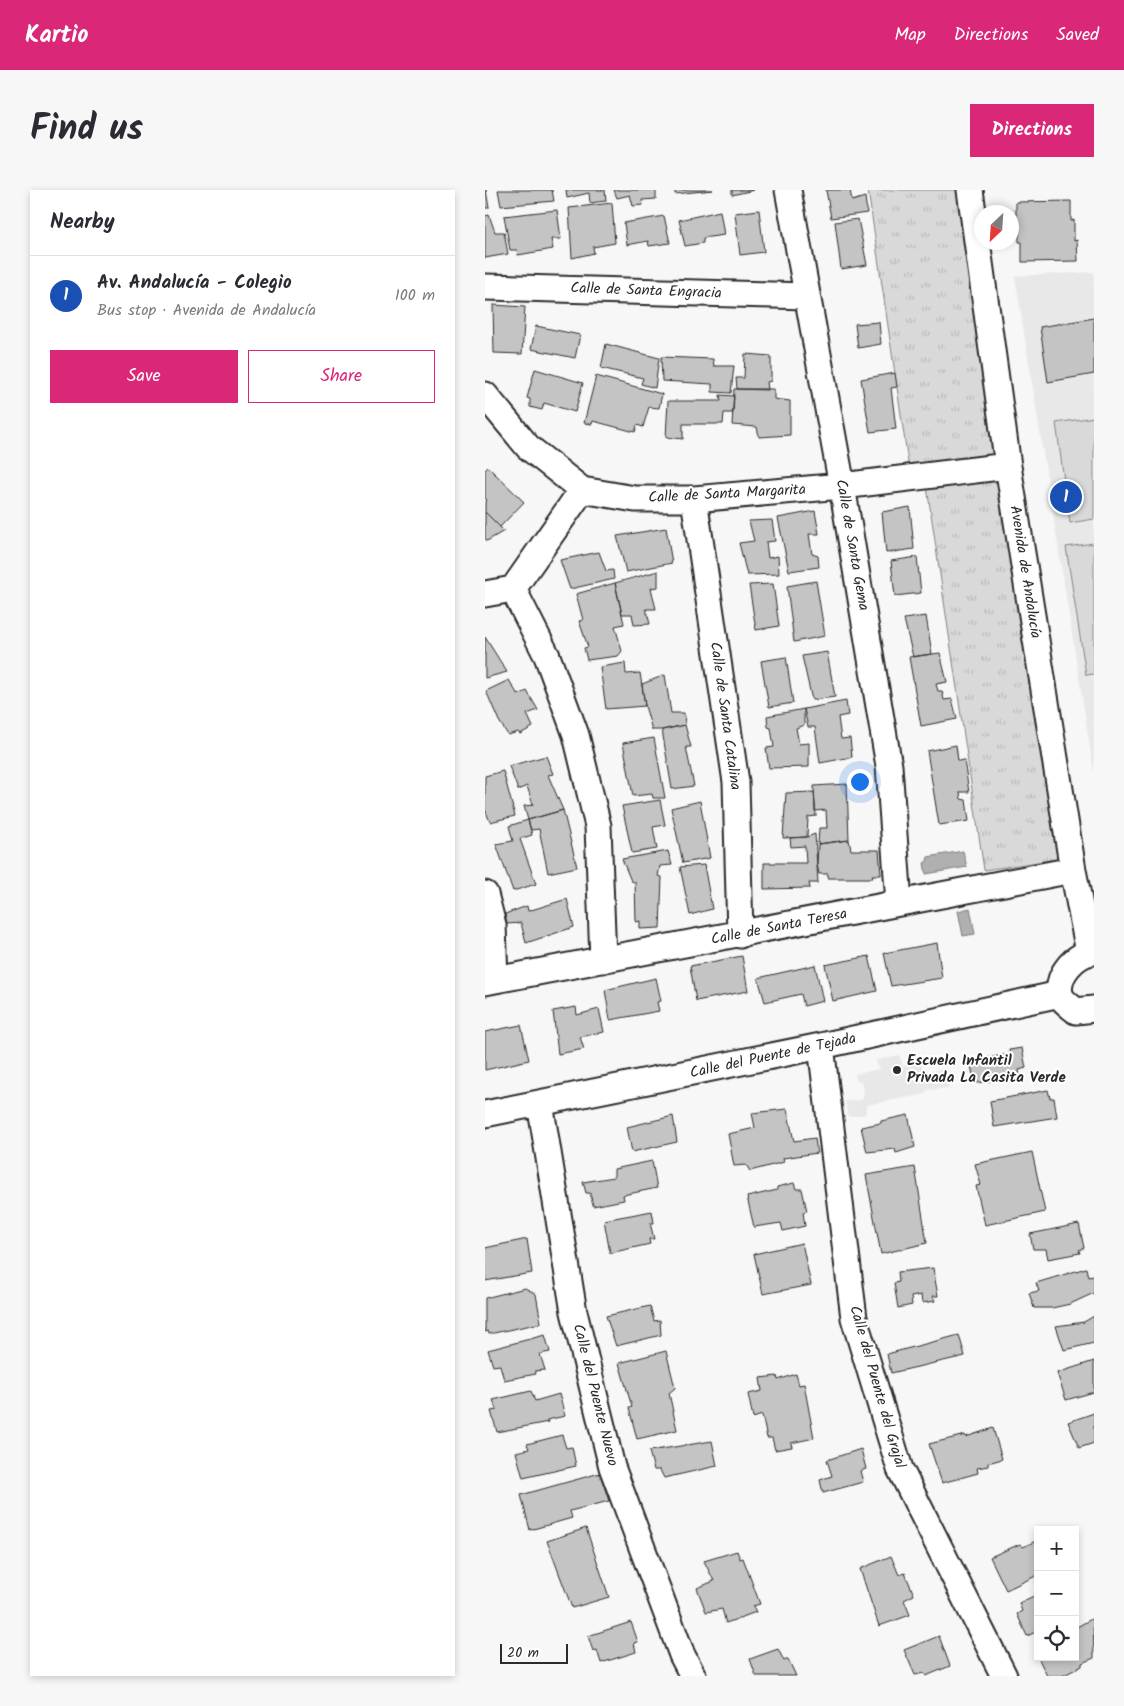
<!DOCTYPE html>
<meta charset="utf-8">
<style>
:root{--surface:#fff;--page:#f7f7f7;--text:#2b2b33;--muted:#7c7c81;--line:#e1e1e2;--accent:#db2777}
body{margin:0;font-family:Kalam,sans-serif;background:var(--page);color:var(--text)}
.controls{position:absolute;right:15px;bottom:15px;display:grid;overflow:hidden;border-radius:0px;box-shadow:0 2px 8px #0003}
.controls button{width:45px;height:45px;display:grid;place-items:center;padding:0;border:0;border-bottom:1px solid var(--line);background:var(--surface);color:var(--text);font:25px sans-serif}
.compass{position:absolute;left:489px;top:15px;width:45px;height:45px;border-radius:50%;background:var(--surface);box-shadow:0 2px 8px #0003;rotate:205deg}
.scale{position:absolute;left:15px;bottom:12px;width:68px;box-sizing:border-box;padding-left:5px;border:2px solid #2b2b2b;border-top:0;font-size:14px;line-height:18px;white-space:nowrap;color:#2b2b2b;-webkit-text-stroke:4px #fff;paint-order:stroke}
.you{position:absolute;left:374px;top:591px;width:18px;height:18px;margin:-12px;border:4px solid #fff;border-radius:50%;background:#1a73e8;box-shadow:0 0 0 8px #1a73e833}
.badge{display:grid;place-items:center;width:32px;height:32px;border-radius:50%;background:var(--accent);color:#fff;font-size:16px;font-weight:700}
.pin{position:absolute;translate:-50% -50%;border:2px solid #fff;box-shadow:0 1px 5px #0006}
.list{margin:0;padding:0;list-style:none}
h2{display:flex;justify-content:space-between;align-items:center;height:65px;margin:0;padding:0 20px;font-size:21px}
h2 small{font-size:16px;font-weight:400;color:var(--muted)}
.list li{display:grid;grid-template-columns:32px 1fr auto;gap:15px;align-items:center;box-sizing:border-box;height:80px;padding:0 20px;border-top:1px solid var(--line)}
.list b{display:block;font-size:19px;white-space:nowrap}
.list p{margin:0;font-size:16px;white-space:nowrap;color:var(--muted)}
.list em{font-size:16px;font-style:normal;color:var(--muted)}
.actions{display:flex;gap:10px;padding:15px 20px}
.actions a{flex:1;padding:11px 0;border:1px solid var(--accent);border-radius:0px;text-align:center;font-size:18px;color:var(--accent)}
.actions .main{background:var(--accent);color:#fff}
.icon{flex:none;width:28px;height:28px;fill:none;stroke:currentColor;stroke-width:2;stroke-linecap:round;stroke-linejoin:round}
.map{position:relative;flex:none;width:609px;height:1486px;overflow:hidden;border-radius:0px}
header{display:flex;align-items:center;gap:30px;box-sizing:border-box;height:70px;padding:0 25px;background:var(--accent);color:#fff}
header strong{font-size:24px}
nav{display:flex;gap:28px;margin-inline-start:auto;font-size:18px}
.intro{display:flex;align-items:center;justify-content:space-between;box-sizing:border-box;height:120px;padding:0 30px}
h1{margin:0;font-size:35px}
.button{padding:12px 22px;border-radius:0px;background:var(--accent);color:#fff;font-size:18px;font-weight:700}
main{display:flex;gap:30px;padding:0 30px}
aside{flex:1;background:var(--surface);border-radius:0px;box-shadow:0 2px 8px #0003}
.map>svg:first-child{display:block}
</style>
<header>
<strong>Kartio</strong>
<nav><a>Map</a><a>Directions</a><a>Saved</a></nav>
</header>
<div class="intro"><h1>Find us</h1><a class="button">Directions</a></div>
<main>
<aside>
<h2>Nearby<small></small></h2>
<ul class="list">
<li><span class="badge" style="background:#1a4fb4">1</span><div><b>Av. Andalucía - Colegio</b><p>Bus stop · Avenida de Andalucía</p></div><em>100 m</em></li>
</ul>
<div class="actions"><a class="main">Save</a><a>Share</a></div>
</aside>
<div class="map">
<svg width="609" height="1486" viewBox="0 0 609 1486">
<defs>
<pattern id="park-tufts" width="24" height="20" patternUnits="userSpaceOnUse" patternTransform="scale(1.25)"><rect width="24" height="20" fill="#d9d9d9"/><path d="M3 7l-1-3M5 7V3M7 7l1-3M15 17l-1-3M17 17v-4M19 17l1-3" fill="none" stroke="#bababa"/></pattern>
</defs>
<rect width="100%" height="100%" fill="#f7f7f7"/>
<filter id="ink" filterUnits="userSpaceOnUse"><feTurbulence type="fractalNoise" baseFrequency=".02" numOctaves="2"/><feDisplacementMap in="SourceGraphic" scale="10" xChannelSelector="R" yChannelSelector="G"/><feConvolveMatrix kernelMatrix="1 2 1 2 8 2 1 2 1" color-interpolation-filters="sRGB"/></filter>
<g filter="url(#ink)">
<path fill="#e8e8e8" d="M 609,82 L 609,582 L 530,86 Z
M 414,865 L 418,876 L 436,873 L 439,882 L 460,879 L 464,898 L 441,900 L 441,904 L 381,915 L 381,924 L 363,927 L 360,911 L 377,910 L 379,905 L 376,891 L 372,891 L 370,884 L 394,879 L 391,870 Z"/>
<path fill="#d9d9d9" stroke="#828282" d="M 609,227 L 609,329 L 585,333 L 571,233 Z
M 609,353 L 609,484 L 601,485 L 581,357 Z"/>
<path fill="url(#park-tufts)" stroke="#828282" d="M 383,0 L 476,0 L 515,266 L 424,279 Z
M 513,288 L 573,669 L 499,680 L 442,297 Z"/>
<path fill="#b0b0b0" stroke="#7b7b7b" d="M 478,661 L 482,677 L 441,684 L 439,673 L 442,671 L 443,667 Z
M 485,718 L 490,744 L 478,746 L 473,721 Z"/>
<path fill="#c4c4c4" stroke="#2b2b2b" d="M 0,0 L 1,0 L 4,18 L 0,18 Z
M 13,0 L 67,0 L 69,11 L 16,16 Z
M 81,0 L 120,0 L 121,11 L 105,13 L 104,3 L 82,8 Z
M 129,0 L 171,0 L 171,9 L 157,10 L 158,15 L 148,16 L 145,5 L 132,8 Z
M 190,0 L 228,0 L 190,4 Z
M 247,0 L 269,0 L 247,5 Z
M 341,0 L 365,0 L 367,11 L 380,7 L 382,23 L 346,28 Z
M 586,11 L 586,31 L 589,30 L 589,51 L 592,50 L 593,71 L 537,72 L 537,52 L 534,52 L 534,32 L 531,32 L 531,12 Z
M 127,13 L 130,53 L 108,57 L 109,63 L 87,68 L 84,18 Z
M 72,20 L 76,49 L 66,49 L 68,59 L 33,65 L 32,60 L 25,60 L 19,26 Z
M 274,20 L 279,62 L 255,65 L 250,23 Z
M 235,21 L 239,45 L 218,48 L 218,53 L 200,56 L 194,30 Z
M 4,25 L 10,42 L 19,42 L 23,64 L 0,68 L 0,26 Z
M 179,26 L 185,53 L 164,56 L 163,51 L 142,55 L 139,33 Z
M 373,29 L 382,75 L 356,79 L 350,32 Z
M 8,115 L 40,117 L 37,164 L 9,163 Z
M 609,128 L 609,184 L 563,192 L 555,137 Z
M 394,132 L 396,154 L 373,158 L 370,134 Z
M 51,136 L 95,145 L 90,168 L 46,159 Z
M 121,154 L 174,168 L 170,198 L 156,194 L 158,188 L 116,178 Z
M 260,164 L 286,166 L 286,191 L 282,192 L 283,200 L 252,199 L 251,188 L 259,188 Z
M 176,167 L 228,169 L 229,176 L 249,176 L 246,203 L 227,202 L 227,194 L 177,191 Z
M 50,179 L 98,193 L 90,222 L 59,213 L 57,220 L 45,217 L 45,209 L 42,208 Z
M 410,183 L 412,197 L 406,198 L 411,239 L 385,242 L 376,189 Z
M 111,186 L 177,204 L 174,218 L 164,217 L 158,237 L 152,235 L 150,242 L 108,231 L 107,234 L 99,233 Z
M 249,199 L 289,199 L 289,209 L 305,211 L 305,245 L 274,247 L 272,237 L 247,235 Z
M 235,205 L 249,206 L 248,223 L 239,223 L 238,234 L 198,234 L 198,249 L 181,247 L 183,211 L 236,211 Z
M 3,277 L 39,312 L 15,337 L 0,322 L 0,313 L 2,310 L 0,308 L 0,280 Z
M 425,317 L 429,359 L 401,363 L 397,322 Z
M 330,321 L 334,344 L 324,344 L 327,364 L 333,366 L 334,377 L 304,381 L 293,328 Z
M 0,322 L 19,341 L 2,351 L 0,348 Z
M 287,330 L 290,351 L 281,352 L 283,368 L 293,366 L 294,384 L 262,385 L 254,353 L 269,351 L 264,331 Z
M 181,338 L 187,373 L 141,382 L 132,346 Z
M 114,362 L 121,381 L 128,380 L 129,389 L 85,399 L 75,370 Z
M 432,367 L 436,403 L 410,406 L 406,371 Z
M 173,381 L 173,397 L 166,398 L 171,419 L 161,419 L 165,434 L 149,435 L 147,424 L 137,424 L 130,393 Z
M 331,391 L 340,446 L 309,452 L 302,396 Z
M 130,393 L 139,434 L 130,436 L 137,461 L 133,466 L 102,470 L 99,458 L 103,457 L 94,431 L 98,430 L 91,404 Z
M 288,394 L 294,436 L 271,440 L 264,395 Z
M 441,426 L 447,464 L 428,467 L 419,429 Z
M 0,447 L 22,482 L 0,488 Z
M 342,462 L 350,507 L 327,510 L 317,466 Z
M 455,463 L 462,492 L 451,494 L 453,501 L 457,501 L 459,510 L 467,509 L 472,529 L 436,536 L 424,467 Z
M 301,467 L 308,513 L 284,517 L 276,471 Z
M 140,473 L 141,484 L 155,483 L 160,516 L 121,519 L 115,477 Z
M 180,485 L 186,523 L 199,523 L 200,535 L 177,540 L 167,540 L 160,516 L 157,494 Z
M 24,490 L 33,505 L 42,501 L 53,520 L 42,524 L 48,537 L 35,544 L 33,542 L 23,545 L 14,531 L 1,501 Z
M 361,511 L 363,525 L 353,527 L 356,549 L 365,548 L 367,567 L 335,573 L 330,537 L 323,537 L 319,519 Z
M 319,519 L 319,535 L 311,538 L 314,554 L 324,553 L 324,577 L 284,578 L 281,558 L 289,557 L 286,538 L 283,537 L 282,526 Z
M 200,535 L 206,557 L 201,557 L 209,596 L 187,599 L 177,540 Z
M 169,548 L 180,608 L 168,608 L 167,604 L 148,606 L 138,553 Z
M 471,555 L 473,571 L 479,570 L 484,602 L 475,602 L 476,609 L 481,610 L 484,631 L 454,635 L 442,561 Z
M 61,566 L 68,584 L 63,585 L 78,620 L 43,630 L 39,616 L 48,615 L 42,596 L 33,600 L 24,576 Z
M 18,581 L 30,626 L 5,632 L 0,619 L 0,586 Z
M 362,594 L 364,650 L 333,654 L 334,638 L 342,638 L 341,620 L 330,621 L 329,596 Z
M 329,602 L 331,626 L 323,627 L 322,647 L 298,648 L 301,603 Z
M 175,610 L 180,635 L 168,637 L 172,659 L 147,663 L 137,616 Z
M 215,611 L 225,668 L 198,673 L 186,618 Z
M 78,620 L 92,677 L 63,683 L 54,639 L 46,640 L 43,630 Z
M 43,630 L 47,645 L 35,649 L 51,694 L 28,701 L 11,654 L 28,651 L 24,636 Z
M 330,644 L 333,693 L 324,693 L 325,698 L 279,699 L 279,673 L 321,673 L 320,656 L 306,657 L 305,648 L 322,647 Z
M 364,650 L 366,660 L 394,660 L 396,685 L 387,685 L 388,688 L 343,688 L 343,684 L 334,684 L 332,674 L 333,654 Z
M 183,661 L 187,675 L 175,676 L 173,686 L 177,687 L 175,738 L 155,739 L 155,731 L 151,732 L 150,692 L 146,691 L 137,669 Z
M 219,675 L 227,719 L 205,725 L 195,677 Z
M 82,709 L 89,737 L 41,753 L 36,733 L 21,734 L 20,724 L 42,716 L 43,721 Z
M 452,753 L 457,788 L 406,796 L 399,763 Z
M 257,766 L 263,801 L 211,811 L 205,776 Z
M 384,766 L 392,801 L 348,811 L 340,775 Z
M 330,775 L 338,811 L 319,816 L 316,804 L 280,812 L 273,788 Z
M 171,788 L 176,811 L 172,812 L 174,821 L 125,830 L 120,800 Z
M 91,817 L 92,825 L 114,819 L 119,842 L 95,847 L 99,859 L 73,864 L 68,821 Z
M 36,835 L 44,870 L 0,880 L 0,842 Z
M 537,858 L 541,878 L 534,880 L 535,886 L 492,893 L 491,885 L 488,885 L 485,871 L 525,864 L 524,860 Z
M 563,900 L 565,908 L 569,908 L 572,927 L 509,937 L 505,911 Z
M 302,919 L 309,951 L 330,948 L 332,963 L 298,968 L 299,972 L 265,981 L 261,975 L 249,976 L 243,944 L 270,938 L 267,923 Z
M 423,925 L 430,957 L 411,963 L 410,959 L 382,962 L 376,937 L 396,933 L 396,931 Z
M 188,926 L 192,952 L 147,962 L 142,937 Z
M 547,962 L 560,1022 L 500,1035 L 491,996 L 496,995 L 490,974 Z
M 167,971 L 172,998 L 138,1005 L 139,1010 L 108,1016 L 105,1003 L 101,1003 L 98,992 L 129,987 L 129,979 Z
M 430,977 L 442,1053 L 396,1064 L 381,985 Z
M 309,993 L 311,999 L 317,999 L 322,1021 L 318,1022 L 320,1036 L 298,1041 L 296,1033 L 269,1037 L 262,1007 L 292,1000 L 292,997 Z
M 167,1021 L 169,1033 L 165,1033 L 169,1049 L 164,1049 L 165,1054 L 125,1063 L 119,1030 Z
M 594,1034 L 599,1058 L 594,1060 L 595,1063 L 563,1069 L 561,1059 L 548,1059 L 545,1044 Z
M 42,1049 L 47,1083 L 0,1091 L 0,1058 Z
M 317,1053 L 326,1095 L 278,1104 L 269,1064 Z
M 448,1078 L 453,1106 L 448,1106 L 450,1111 L 437,1113 L 436,1105 L 426,1107 L 427,1115 L 413,1118 L 409,1093 L 414,1092 L 413,1082 Z
M 601,1078 L 603,1087 L 609,1086 L 609,1103 L 585,1114 L 567,1118 L 549,1118 L 544,1103 L 554,1101 L 551,1093 Z
M 40,1098 L 51,1104 L 56,1133 L 4,1144 L 3,1141 L 0,1142 L 0,1108 Z
M 165,1116 L 169,1131 L 175,1130 L 176,1145 L 131,1156 L 121,1126 Z
M 609,1126 L 609,1153 L 579,1160 L 571,1136 L 599,1132 Z
M 60,1145 L 65,1162 L 55,1164 L 60,1180 L 50,1181 L 51,1184 L 19,1190 L 15,1175 L 8,1176 L 3,1160 Z
M 474,1145 L 480,1166 L 406,1183 L 402,1164 Z
M 181,1161 L 190,1198 L 184,1203 L 192,1240 L 152,1249 L 144,1218 L 147,1217 L 134,1173 Z
M 609,1171 L 609,1202 L 581,1210 L 572,1183 Z
M 311,1184 L 314,1195 L 319,1194 L 329,1248 L 306,1253 L 307,1257 L 290,1260 L 287,1248 L 282,1248 L 277,1225 L 268,1228 L 263,1204 L 277,1201 L 275,1188 L 292,1186 L 293,1190 Z
M 46,1201 L 50,1211 L 74,1204 L 80,1226 L 62,1230 L 63,1232 L 12,1242 L 6,1221 L 12,1220 L 8,1210 Z
M 609,1223 L 609,1253 L 594,1258 L 583,1232 Z
M 508,1238 L 517,1269 L 503,1273 L 503,1276 L 492,1278 L 493,1283 L 457,1293 L 444,1254 L 480,1245 L 481,1247 Z
M 77,1245 L 81,1258 L 87,1257 L 91,1276 L 38,1288 L 31,1262 L 44,1259 L 42,1254 Z
M 227,1251 L 232,1276 L 179,1288 L 175,1280 L 169,1280 L 164,1261 Z
M 376,1259 L 381,1279 L 375,1281 L 378,1292 L 338,1303 L 335,1290 L 347,1286 L 342,1270 Z
M 115,1283 L 124,1311 L 85,1321 L 87,1328 L 45,1340 L 36,1305 Z
M 101,1338 L 124,1407 L 87,1418 L 62,1351 Z
M 553,1350 L 553,1385 L 521,1400 L 505,1367 L 535,1354 L 538,1357 Z
M 252,1361 L 255,1369 L 258,1368 L 275,1414 L 268,1416 L 271,1422 L 241,1433 L 237,1419 L 221,1422 L 212,1398 L 229,1391 L 219,1371 Z
M 406,1366 L 414,1385 L 420,1383 L 429,1405 L 419,1410 L 425,1425 L 394,1436 L 375,1379 Z
M 553,1404 L 553,1441 L 542,1446 L 532,1424 L 537,1421 L 534,1413 Z
M 608,1428 L 609,1468 L 597,1473 L 597,1476 L 577,1486 L 562,1486 L 553,1467 L 590,1467 L 590,1438 Z
M 146,1432 L 153,1452 L 149,1453 L 151,1462 L 116,1473 L 112,1460 L 108,1461 L 103,1446 Z
M 454,1446 L 465,1476 L 441,1486 L 439,1483 L 430,1485 L 419,1460 Z
M 293,1459 L 299,1471 L 303,1469 L 311,1486 L 271,1486 L 265,1469 Z"/>
<g fill="none" stroke-linecap="round" stroke-linejoin="round">
<defs>
<path id="street" d="M 303,0 L 357,296 L 404,576 L 414,713
M 485,0 L 523,276 L 588,680 L 604,762
M 0,97 L 321,106
M 0,205 L 43,257 L 97,300 L 150,309 L 209,309 L 357,296 L 523,276
M 209,309 L 251,592 L 255,745
M 28,399 L 62,466 L 91,545 L 113,636 L 118,770
M 0,404 L 28,399 L 97,300
M 0,704 L 8,735 L 10,790
M 609,762 C 591,763 571,785 575,804 C 577,811 585,816 591,821 L 609,819
M 0,792 L 588,680
M 336,856 L 369,1128 L 415,1279 L 519,1486
M 55,913 L 89,1122 L 127,1277 L 197,1465 L 208,1486
M 0,924 L 336,856 L 575,804"/>
</defs>
<use href="#street" stroke="#2b2b2b" stroke-width="29"/>
<use href="#street" stroke="#fff" stroke-width="25"/>
</g>
</g>
<circle fill="#2b2b2b" stroke="#fff" stroke-width="2" cx="412" cy="880" r="5"/>
<g text-anchor="middle" dominant-baseline="central" stroke-width="4" stroke-linejoin="round" paint-order="stroke">
<g font-size="15" fill="#2b2b2b" stroke="#fff">
<text transform="translate(161 101) rotate(2)">Calle de Santa Engracia</text>
<text transform="translate(242 304) rotate(-3)">Calle de Santa Margarita</text>
<text transform="translate(367 355) rotate(80)">Calle de Santa Gema</text>
<text transform="translate(540 382) rotate(81)">Avenida de Andalucía</text>
<text transform="translate(240 526) rotate(82)">Calle de Santa Catalina</text>
<text transform="translate(294 737) rotate(-11)">Calle de Santa Teresa</text>
<text transform="translate(288 866) rotate(-12)">Calle del Puente de Tejada</text>
<text transform="translate(392 1197) rotate(74)">Calle del Puente del Grajal</text>
<text transform="translate(110 1205) rotate(76)">Calle del Puente Nuevo</text>
</g>
<g font-size="15" font-weight="bold" fill="#2b2b2b" stroke="#fff" text-anchor="start">
<text x="422" y="871">Escuela Infantil<tspan x="422" dy="17">Privada La Casita Verde</tspan></text>
</g>
</g>
</svg>
<div class="controls">
<button>+</button>
<button>−</button>
<button><svg class="icon" aria-label="locate" viewBox="0 0 24 24"><circle cx="12" cy="12" r="6"/><path d="M12 2v4M12 18v4M2 12h4M18 12h4"/></svg></button>
</div>
<svg class="compass" viewBox="-18 -18 36 36"><path d="M0-13l5 13h-10z" fill="#e53935"/><path d="M0 13l5-13h-10z" fill="#7c7c81"/></svg>
<div class="scale">20 m</div>
<div class="you"></div>
<div class="pin badge" style="left:581px;top:307px;background:#1a4fb4">1</div>
</div>
</main>
